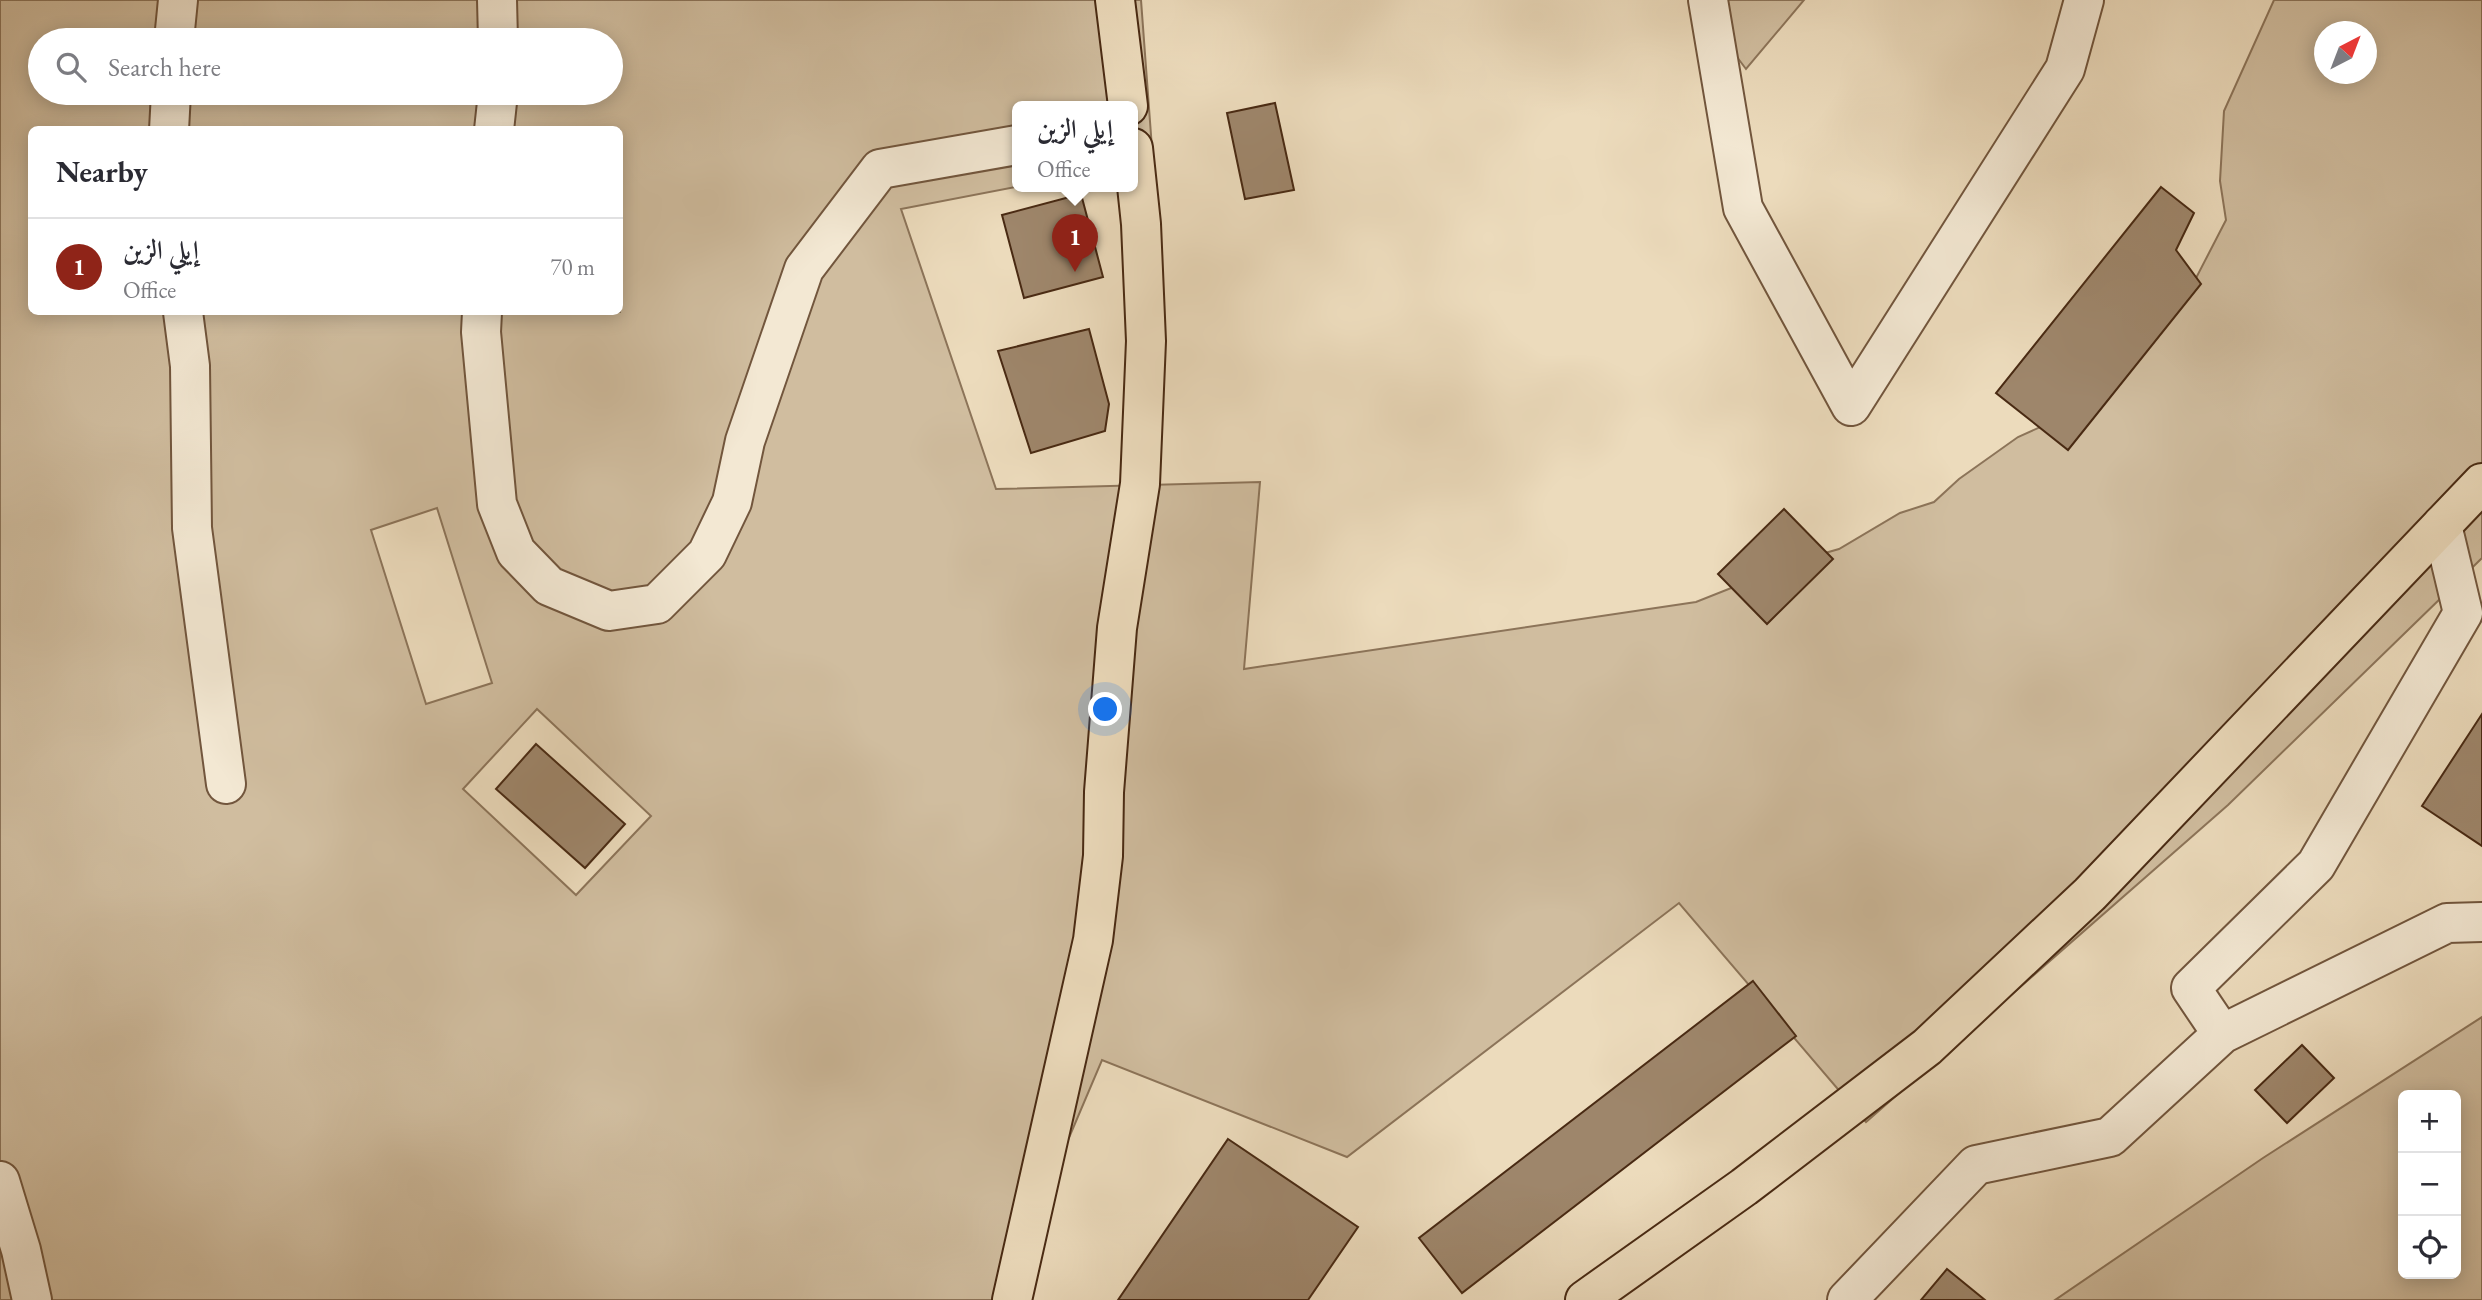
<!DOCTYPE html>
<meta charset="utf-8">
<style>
:root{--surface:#fff;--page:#f7f7f7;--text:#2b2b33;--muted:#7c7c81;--line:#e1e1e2;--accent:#8f2418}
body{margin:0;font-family:"EB Garamond",Amiri,serif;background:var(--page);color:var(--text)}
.controls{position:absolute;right:21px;bottom:21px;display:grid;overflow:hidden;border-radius:10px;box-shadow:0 4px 18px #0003}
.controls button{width:63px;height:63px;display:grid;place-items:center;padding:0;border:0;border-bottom:2px solid var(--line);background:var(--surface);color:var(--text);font:35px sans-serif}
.compass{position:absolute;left:2314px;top:21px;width:63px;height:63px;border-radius:50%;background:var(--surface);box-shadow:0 4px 18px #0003;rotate:42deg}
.you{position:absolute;left:1106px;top:710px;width:24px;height:24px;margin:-18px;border:5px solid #fff;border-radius:50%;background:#1a73e8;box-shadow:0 0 0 10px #1a73e833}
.badge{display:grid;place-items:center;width:46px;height:46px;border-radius:50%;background:var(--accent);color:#fff;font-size:23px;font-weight:700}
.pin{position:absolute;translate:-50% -58px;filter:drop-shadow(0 2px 4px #0008)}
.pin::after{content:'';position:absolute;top:37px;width:24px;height:21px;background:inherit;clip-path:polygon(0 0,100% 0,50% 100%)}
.popup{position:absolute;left:1012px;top:101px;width:126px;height:91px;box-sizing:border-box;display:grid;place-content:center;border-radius:10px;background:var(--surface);filter:drop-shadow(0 2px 5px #0005);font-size:23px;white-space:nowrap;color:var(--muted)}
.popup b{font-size:26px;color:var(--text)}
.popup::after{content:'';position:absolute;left:50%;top:100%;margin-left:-14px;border:14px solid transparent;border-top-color:var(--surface)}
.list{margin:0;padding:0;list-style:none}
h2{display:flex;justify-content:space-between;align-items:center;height:91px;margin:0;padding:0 28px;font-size:30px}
h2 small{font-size:23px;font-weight:400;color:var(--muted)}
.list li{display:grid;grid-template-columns:46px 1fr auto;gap:21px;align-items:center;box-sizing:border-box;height:98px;padding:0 28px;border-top:2px solid var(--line)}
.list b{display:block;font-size:26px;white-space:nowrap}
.list p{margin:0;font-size:23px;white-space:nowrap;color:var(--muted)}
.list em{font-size:23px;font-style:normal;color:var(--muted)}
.icon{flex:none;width:38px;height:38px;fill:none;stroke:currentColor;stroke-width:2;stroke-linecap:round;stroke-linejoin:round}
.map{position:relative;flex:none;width:2482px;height:1300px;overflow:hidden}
.search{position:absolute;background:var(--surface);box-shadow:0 4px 18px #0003;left:28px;top:28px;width:595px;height:77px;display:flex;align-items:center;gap:18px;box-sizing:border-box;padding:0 24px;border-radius:38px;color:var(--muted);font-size:26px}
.panel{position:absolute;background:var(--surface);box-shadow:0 4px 18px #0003;left:28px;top:126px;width:595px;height:189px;border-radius:10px}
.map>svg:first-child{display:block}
</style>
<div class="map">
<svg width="2482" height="1300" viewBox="0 0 2482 1300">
<rect width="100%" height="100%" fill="#ecdbbc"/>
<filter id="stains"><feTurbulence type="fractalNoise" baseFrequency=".00286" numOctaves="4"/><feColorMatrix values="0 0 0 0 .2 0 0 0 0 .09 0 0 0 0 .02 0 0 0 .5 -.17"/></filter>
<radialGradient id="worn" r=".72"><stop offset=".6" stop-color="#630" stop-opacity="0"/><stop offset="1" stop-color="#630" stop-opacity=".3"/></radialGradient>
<path fill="#d0bd9f" stroke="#8c7459" stroke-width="2" fill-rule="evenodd" d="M 0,0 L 1141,0 L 1153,162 L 1133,166 L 1133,106 L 1017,106 L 1017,186 L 1021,186 L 901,209 L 996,489 L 1260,482 L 1244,669 L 1696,602 L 1804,559 L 1839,549 L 1900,513 L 1934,502 L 1959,479 L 2018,437 L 2045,425 L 2194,282 L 2226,220 L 2220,181 L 2224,111 L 2274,0 L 2482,0 L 2482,558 L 2228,805 L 1866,1122 L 1679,903 L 1347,1157 L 1102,1060 L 1000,1300 L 0,1300 ZM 2324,32 L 2366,32 L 2366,74 L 2324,74 ZM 40,40 L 611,40 L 611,93 L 40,93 ZM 32,130 L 620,130 L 620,312 L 32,312 ZM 437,508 L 492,683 L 426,704 L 371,530 ZM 537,709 L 651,816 L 576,895 L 463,789 Z
M 1694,0 L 1804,0 L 1746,69 Z
M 2482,1017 L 2482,1300 L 2055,1300 L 2263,1158 ZM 2403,1095 L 2456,1095 L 2456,1274 L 2403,1274 Z"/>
<path fill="#9e866b" stroke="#492a13" stroke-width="2" d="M 1275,103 L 1294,190 L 1245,199 L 1227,113 Z
M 2161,187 L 2194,213 L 2176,250 L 2201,284 L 2068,450 L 1996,393 Z
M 1081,194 L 1103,277 L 1024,298 L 1002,215 Z
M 1089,329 L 1109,404 L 1105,431 L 1031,453 L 998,351 Z
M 1784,509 L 1833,559 L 1767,624 L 1718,574 Z
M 2482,714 L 2482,846 L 2422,806 Z
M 536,744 L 625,824 L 585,868 L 496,789 Z
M 1753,981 L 1796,1036 L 1462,1293 L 1419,1238 Z
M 2302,1045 L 2334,1078 L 2287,1123 L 2255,1090 Z
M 1228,1139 L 1358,1227 L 1308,1300 L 1118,1300 Z
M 1947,1269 L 1985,1300 L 1921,1300 Z"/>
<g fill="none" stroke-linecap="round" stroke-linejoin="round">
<defs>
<path id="minor" d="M 497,0 L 498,40
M 1708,0 L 1743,208 L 1851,406 L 2065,69 L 2084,0
M 174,40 L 178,0
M 169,130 L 171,93
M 494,130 L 498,93
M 183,312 L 190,366 L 192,528 L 226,784
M 482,312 L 481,332 L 497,504 L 516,552 L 549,586 L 609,611 L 657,604 L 707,554 L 732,502 L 745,441 L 804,269 L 880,169 L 1017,145
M 2442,525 L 2463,613 L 2316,865 L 2191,988 L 2222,1034 L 2447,923 L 2482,922
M 0,1181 L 21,1250 L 32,1300
M 1847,1300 L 1976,1165 L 2110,1137 L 2222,1034"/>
<path id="major" d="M 1115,0 L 1128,106
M 1012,1300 L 1093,940 L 1103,856 L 1104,792 L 1117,628 L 1140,484 L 1146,341 L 1141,224 L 1133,148
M 1585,1300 L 1744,1187 L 1927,1047 L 2090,894 L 2482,483"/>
</defs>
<use href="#minor" stroke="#72563d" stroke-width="42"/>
<use href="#major" stroke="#492a13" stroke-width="42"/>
<use href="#minor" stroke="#f3e8d3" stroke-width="38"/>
<use href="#major" stroke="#ecdbbc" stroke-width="38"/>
</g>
<rect width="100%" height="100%" filter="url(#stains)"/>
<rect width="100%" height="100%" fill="url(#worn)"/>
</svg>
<div class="controls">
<button>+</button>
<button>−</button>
<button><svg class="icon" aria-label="locate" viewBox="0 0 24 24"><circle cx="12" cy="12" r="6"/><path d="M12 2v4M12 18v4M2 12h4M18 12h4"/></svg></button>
</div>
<svg class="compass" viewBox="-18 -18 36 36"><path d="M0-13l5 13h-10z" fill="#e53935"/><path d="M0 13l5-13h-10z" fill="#7c7c81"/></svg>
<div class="you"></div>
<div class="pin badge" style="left:1075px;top:272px">1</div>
<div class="popup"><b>إيلي الزين</b>Office</div>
<div class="search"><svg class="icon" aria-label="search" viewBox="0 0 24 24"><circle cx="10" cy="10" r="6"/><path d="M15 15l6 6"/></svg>Search here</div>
<section class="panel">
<h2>Nearby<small></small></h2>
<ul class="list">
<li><span class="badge">1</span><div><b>إيلي الزين</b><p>Office</p></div><em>70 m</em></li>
</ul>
</section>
</div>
